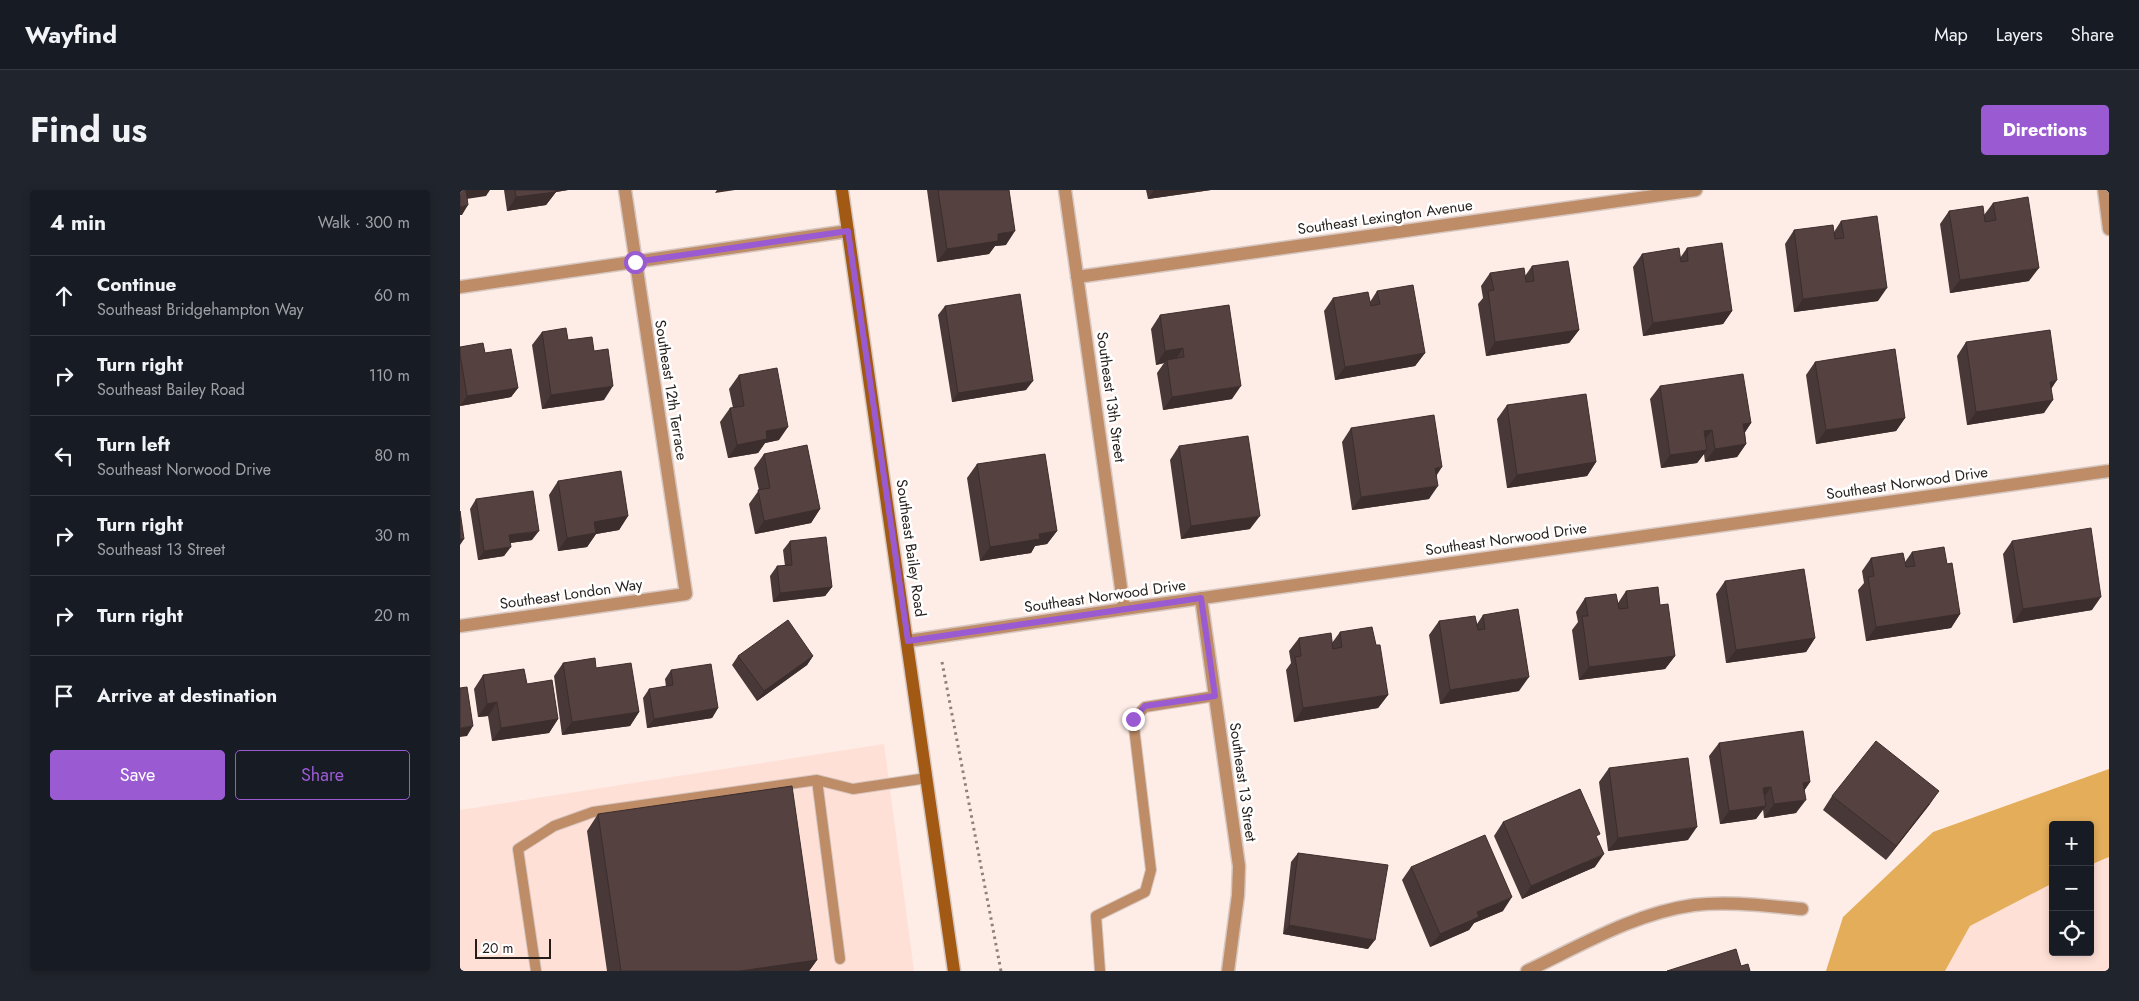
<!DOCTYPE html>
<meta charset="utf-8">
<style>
:root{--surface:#171b24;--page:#20242c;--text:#f1f3f6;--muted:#9ea1a6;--line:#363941;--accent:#9a5bd2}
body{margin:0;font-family:Jost,sans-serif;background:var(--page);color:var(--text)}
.controls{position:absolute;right:15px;bottom:15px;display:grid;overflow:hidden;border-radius:5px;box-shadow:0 2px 8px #0003}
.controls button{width:45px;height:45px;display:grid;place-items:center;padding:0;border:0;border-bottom:1px solid var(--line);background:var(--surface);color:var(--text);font:25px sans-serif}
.scale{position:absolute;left:15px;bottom:12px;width:76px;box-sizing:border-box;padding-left:5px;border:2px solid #241d1a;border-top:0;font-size:14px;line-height:18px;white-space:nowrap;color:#241d1a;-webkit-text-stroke:4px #fff;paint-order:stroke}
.stop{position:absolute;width:15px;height:15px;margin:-11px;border:4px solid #9a5bd2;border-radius:50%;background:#fff}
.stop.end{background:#9a5bd2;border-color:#fff;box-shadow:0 1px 5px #0008}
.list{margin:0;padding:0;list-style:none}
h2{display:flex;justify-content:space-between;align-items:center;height:65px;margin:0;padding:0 20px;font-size:21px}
h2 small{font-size:16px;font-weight:400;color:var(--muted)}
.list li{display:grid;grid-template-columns:32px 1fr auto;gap:15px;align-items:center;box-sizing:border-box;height:80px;padding:0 20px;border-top:1px solid var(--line)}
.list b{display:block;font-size:19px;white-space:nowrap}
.list p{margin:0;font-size:16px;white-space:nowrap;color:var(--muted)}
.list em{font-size:16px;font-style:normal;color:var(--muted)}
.actions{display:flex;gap:10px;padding:15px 20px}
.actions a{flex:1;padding:11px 0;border:1px solid var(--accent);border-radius:5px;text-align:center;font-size:18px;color:var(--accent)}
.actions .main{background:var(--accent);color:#fff}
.icon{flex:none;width:28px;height:28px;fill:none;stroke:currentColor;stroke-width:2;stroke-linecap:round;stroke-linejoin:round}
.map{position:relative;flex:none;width:1649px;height:781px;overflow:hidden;border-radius:5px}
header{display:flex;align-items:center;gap:30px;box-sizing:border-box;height:70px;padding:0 25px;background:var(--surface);border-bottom:1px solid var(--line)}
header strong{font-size:24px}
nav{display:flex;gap:28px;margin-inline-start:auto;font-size:18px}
.intro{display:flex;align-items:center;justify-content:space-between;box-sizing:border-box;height:120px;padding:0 30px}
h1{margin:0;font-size:35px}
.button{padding:12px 22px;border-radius:5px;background:var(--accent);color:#fff;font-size:18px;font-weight:700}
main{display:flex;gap:30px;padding:0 30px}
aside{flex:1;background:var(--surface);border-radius:5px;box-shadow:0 2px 8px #0003}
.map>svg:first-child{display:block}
</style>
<header>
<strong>Wayfind</strong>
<nav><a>Map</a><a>Layers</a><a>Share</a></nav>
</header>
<div class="intro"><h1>Find us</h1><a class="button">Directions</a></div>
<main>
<aside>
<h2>4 min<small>Walk · 300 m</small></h2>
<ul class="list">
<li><svg class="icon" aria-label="ahead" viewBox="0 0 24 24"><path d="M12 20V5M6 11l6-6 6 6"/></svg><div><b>Continue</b><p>Southeast Bridgehampton Way</p></div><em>60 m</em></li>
<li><svg class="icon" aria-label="right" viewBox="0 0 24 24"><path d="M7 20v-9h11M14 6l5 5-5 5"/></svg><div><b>Turn right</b><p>Southeast Bailey Road</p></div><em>110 m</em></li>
<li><svg class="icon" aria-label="left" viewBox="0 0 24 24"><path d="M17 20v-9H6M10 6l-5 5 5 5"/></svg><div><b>Turn left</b><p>Southeast Norwood Drive</p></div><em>80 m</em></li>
<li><svg class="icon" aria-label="right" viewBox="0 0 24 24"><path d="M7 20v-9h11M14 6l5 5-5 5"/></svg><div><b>Turn right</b><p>Southeast 13 Street</p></div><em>30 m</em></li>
<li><svg class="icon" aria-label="right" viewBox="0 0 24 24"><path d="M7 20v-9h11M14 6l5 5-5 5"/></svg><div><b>Turn right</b></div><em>20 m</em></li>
<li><svg class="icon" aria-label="arrive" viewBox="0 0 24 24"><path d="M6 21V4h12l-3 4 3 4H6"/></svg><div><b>Arrive at destination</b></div></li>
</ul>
<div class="actions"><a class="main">Save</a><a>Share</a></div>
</aside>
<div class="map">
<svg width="1649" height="781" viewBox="0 0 1649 781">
<rect width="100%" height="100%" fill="#feece6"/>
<path fill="#ffe0d6" d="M 424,554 L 454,781 L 0,781 L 0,620 Z
M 1649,667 L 1649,781 L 1485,781 L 1510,736 L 1593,693 L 1593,762 L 1630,762 L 1630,675 Z"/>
<path fill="#e3ad5a" d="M 1649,579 L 1649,667 L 1630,675 L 1630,635 L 1593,635 L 1593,693 L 1510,736 L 1485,781 L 1366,781 L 1383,727 L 1473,642 Z"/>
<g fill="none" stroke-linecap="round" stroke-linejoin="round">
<defs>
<path id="lane" d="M 357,590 L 380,769
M 76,781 L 58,659 L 94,636 L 133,622 L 357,590 L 393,599 L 467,588
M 640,781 L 636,726 L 685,702 L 691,680 L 673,529 L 685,517 L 755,506"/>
<path id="street" d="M 605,0 L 664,419
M 1644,0 L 1649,39
M 617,87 L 1236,0
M 0,97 L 388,41
M 741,408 L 779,676 L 778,705 L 768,781
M 0,436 L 226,404 L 165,0
M 448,451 L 664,419 L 1649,281
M 1067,781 C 1120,756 1175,723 1234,715 C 1270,711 1306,716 1342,719"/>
<path id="secondary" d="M 382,0 L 494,781"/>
</defs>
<use href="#lane" stroke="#d7c7c1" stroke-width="12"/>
<use href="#street" stroke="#d7c7c1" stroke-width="15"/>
<use href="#secondary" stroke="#d7c7c1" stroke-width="15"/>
<path stroke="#8d817c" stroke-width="3" stroke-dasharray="2.5 4" stroke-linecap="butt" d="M 482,472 L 541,781"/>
<use href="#lane" stroke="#be8c66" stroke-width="10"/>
<use href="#street" stroke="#be8c66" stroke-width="12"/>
<use href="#secondary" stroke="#a15913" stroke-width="12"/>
</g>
<path fill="#483837" d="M 44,0 L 108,0 L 96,2 L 86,15 L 47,21 Z
M 467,0 L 549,0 L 546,55 L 535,56 L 529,64 L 477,72 Z
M 686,0 L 751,0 L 688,9 Z
M 1533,13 L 1569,91 L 1490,103 L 1480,34 L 1489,21 L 1524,25 Z
M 1381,31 L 1418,111 L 1334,122 L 1325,54 L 1334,40 L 1374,42 Z
M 1227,58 L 1272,121 L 1263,134 L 1183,146 L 1173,77 L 1182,64 L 1220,68 Z
M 1072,76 L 1119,140 L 1109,153 L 1026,166 L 1018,114 L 1023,108 L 1021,96 L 1030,83 L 1065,86 Z
M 917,101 L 965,163 L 955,176 L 875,190 L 864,121 L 873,108 L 910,112 Z
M 485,116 L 566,200 L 492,212 L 478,125 Z
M 700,125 L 772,209 L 703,220 L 697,183 L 704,173 L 696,175 L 691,139 Z
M 82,142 L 108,150 L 134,161 L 144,210 L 82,219 L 72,155 Z
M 1506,152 L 1591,199 L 1584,223 L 1507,235 L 1497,166 Z
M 0,157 L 25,163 L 58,198 L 51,207 L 0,216 Z
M 1355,172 L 1445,228 L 1436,241 L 1356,254 L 1346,185 Z
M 279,185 L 319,250 L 305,253 L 298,263 L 268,268 L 260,232 L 270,218 L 273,218 L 269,199 Z
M 1200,196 L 1291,233 L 1285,242 L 1286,254 L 1277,267 L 1245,272 L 1244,264 L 1237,273 L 1201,278 L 1190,209 Z
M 1047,215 L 1136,272 L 1127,286 L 1047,298 L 1037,229 Z
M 891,238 L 977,285 L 969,309 L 892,320 L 882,252 Z
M 719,256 L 790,339 L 721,349 L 710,270 Z
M 304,264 L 360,319 L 351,333 L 295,344 L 289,314 L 299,300 L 294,278 Z
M 517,274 L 597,341 L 587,354 L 575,356 L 571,363 L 520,371 L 507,288 Z
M 98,291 L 168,326 L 159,340 L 136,344 L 127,357 L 98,361 L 89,305 Z
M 16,309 L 72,350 L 50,353 L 44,366 L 18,370 L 10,319 Z
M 330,351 L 372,397 L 365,406 L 313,412 L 310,386 L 317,376 L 325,376 L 323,360 Z
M 1552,351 L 1632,420 L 1553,433 L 1543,364 Z
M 1452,362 L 1487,374 L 1500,424 L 1491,438 L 1406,451 L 1398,400 L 1404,393 L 1402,381 L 1411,368 L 1445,372 Z
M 1265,391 L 1355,448 L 1346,462 L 1266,473 L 1256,404 Z
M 1166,401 L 1200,415 L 1215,466 L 1205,479 L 1119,490 L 1112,440 L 1118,432 L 1116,422 L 1125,408 L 1158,413 Z
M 1023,425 L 1059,501 L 980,514 L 969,445 L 979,431 L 1017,434 Z
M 880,442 L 916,455 L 928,505 L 918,518 L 834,532 L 826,480 L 831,473 L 829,461 L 839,448 L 872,453 Z
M 278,466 L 353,466 L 347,475 L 297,511 L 272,475 Z
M 103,473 L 136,478 L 179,522 L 170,536 L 102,545 L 94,486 Z
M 211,480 L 258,518 L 252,528 L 187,538 L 183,508 L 189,499 L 206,497 L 205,489 Z
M 23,485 L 67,494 L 98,529 L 89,543 L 32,551 L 28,526 L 18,527 L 14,499 Z
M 1259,553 L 1350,592 L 1344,601 L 1336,623 L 1304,628 L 1303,619 L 1296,629 L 1260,634 L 1249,566 Z
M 1149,578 L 1228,650 L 1148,661 L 1139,592 Z
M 1372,606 L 1470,614 L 1426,670 L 1363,620 Z
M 138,624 L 357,770 L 349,781 L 147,781 L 127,641 Z
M 1043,632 L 1135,677 L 1062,709 L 1034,646 Z
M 838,663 L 908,759 L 823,744 L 831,672 Z
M 951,677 L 1043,721 L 1014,733 L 1009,740 L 970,757 L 942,690 Z"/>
<path fill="#3b2e2d" d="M 6,0 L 30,0 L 26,6 L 0,10 Z
M 87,0 L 108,0 L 96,2 L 86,15 L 47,21 L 56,7 Z
M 257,0 L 275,0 L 255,3 Z
M 694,0 L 751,0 L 688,9 Z
M 8,15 L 2,25 L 0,25 L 0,17 Z
M 555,41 L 546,55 L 535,56 L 529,64 L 477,72 L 487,59 L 538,44 Z
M 1579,78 L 1569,91 L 1490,103 L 1500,90 Z
M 1427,98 L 1418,111 L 1334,122 L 1343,109 Z
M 1272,121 L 1263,134 L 1183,146 L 1193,133 Z
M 1119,140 L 1109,153 L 1026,166 L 1035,152 Z
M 723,158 L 714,172 L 707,170 L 704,173 L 696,175 L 705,161 Z
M 965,163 L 955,176 L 875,190 L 885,177 Z
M 1597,190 L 1588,204 L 1590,192 Z
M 573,191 L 566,200 L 492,212 L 498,203 Z
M 153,196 L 144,210 L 82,219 L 91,205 Z
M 781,196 L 772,209 L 703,220 L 712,207 Z
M 58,198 L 51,207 L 0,216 L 7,206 Z
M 1593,210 L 1584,223 L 1507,235 L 1516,222 Z
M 1445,228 L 1436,241 L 1356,254 L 1366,240 Z
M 1291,233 L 1282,247 L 1283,234 Z
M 328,237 L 319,250 L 305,253 L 298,263 L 268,268 L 277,255 L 306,241 Z
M 1252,240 L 1242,253 L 1244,241 Z
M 1286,254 L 1277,267 L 1245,272 L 1255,259 Z
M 1247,260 L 1237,273 L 1201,278 L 1210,265 Z
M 1136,272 L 1127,286 L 1047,298 L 1057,285 Z
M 982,277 L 973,291 L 975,278 Z
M 978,296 L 969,309 L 892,320 L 901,307 Z
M 360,319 L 351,333 L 295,344 L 304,331 Z
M 168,326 L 159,340 L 136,344 L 127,357 L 98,361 L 107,348 L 134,332 Z
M 800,326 L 790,339 L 721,349 L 731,336 Z
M 79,341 L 72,350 L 42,354 L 49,345 Z
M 597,341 L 587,354 L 575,356 L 571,363 L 520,371 L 530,357 L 579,344 Z
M 0,349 L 4,349 L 0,355 Z
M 51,357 L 44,366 L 18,370 L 24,361 Z
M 372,397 L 365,406 L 313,412 L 320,403 Z
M 1641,407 L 1632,420 L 1553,433 L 1563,419 Z
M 1500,424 L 1491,438 L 1406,451 L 1416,437 Z
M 1355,448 L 1346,462 L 1266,473 L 1276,460 Z
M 353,466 L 347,475 L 297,511 L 304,501 Z
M 1215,466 L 1205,479 L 1119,490 L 1129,477 Z
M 1069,487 L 1059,501 L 980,514 L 990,500 Z
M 928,505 L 918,518 L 834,532 L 843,518 Z
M 37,512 L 28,526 L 18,527 L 27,514 Z
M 258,518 L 252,528 L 187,538 L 194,529 Z
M 179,522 L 170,536 L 102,545 L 112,532 Z
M 98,529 L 89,543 L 32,551 L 41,538 Z
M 13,536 L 7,546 L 0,547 L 0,538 Z
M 1350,592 L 1341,605 L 1343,593 Z
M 1311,597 L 1302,610 L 1303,598 Z
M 1479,601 L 1470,614 L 1426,670 L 1436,656 Z
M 1346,610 L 1336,623 L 1304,628 L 1314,614 Z
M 1306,616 L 1296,629 L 1260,634 L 1269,621 Z
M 1237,637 L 1228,650 L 1148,661 L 1158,648 Z
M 1144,664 L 1135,677 L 1062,709 L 1071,696 Z
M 1052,707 L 1043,721 L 1014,733 L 1009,740 L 970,757 L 980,744 L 1017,722 Z
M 829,735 L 915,750 L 908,759 L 823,744 Z
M 357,770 L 349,781 L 280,781 Z"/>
<path fill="#544140" stroke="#3b2e2d" d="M 0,0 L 9,0 L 6,0 L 8,15 L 0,17 Z
M 55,0 L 95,0 L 96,2 L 56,7 Z
M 478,0 L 549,0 L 555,41 L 538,44 L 538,51 L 487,59 Z
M 1568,7 L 1579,78 L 1500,90 L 1489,21 L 1523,16 L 1525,32 L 1536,30 L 1533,13 Z
M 1417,26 L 1427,98 L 1343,109 L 1334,40 L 1373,35 L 1375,49 L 1384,48 L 1381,31 Z
M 1262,53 L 1272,121 L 1193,133 L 1182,64 L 1219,58 L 1221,72 L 1228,71 L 1227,58 Z
M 1108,71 L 1119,140 L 1035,152 L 1028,101 L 1034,100 L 1030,83 L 1064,78 L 1066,92 L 1074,91 L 1072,76 Z
M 953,95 L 965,163 L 885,177 L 873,108 L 908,102 L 911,116 L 920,114 L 917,101 Z
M 560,104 L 573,191 L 498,203 L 485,116 Z
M 769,115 L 781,196 L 712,207 L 707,170 L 724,167 L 723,158 L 705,161 L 700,125 Z
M 106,138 L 108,150 L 132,147 L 134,161 L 148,159 L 153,196 L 91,205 L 82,142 Z
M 1590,140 L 1597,190 L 1590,192 L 1593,210 L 1516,222 L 1506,152 Z
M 23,153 L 25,163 L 51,159 L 58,198 L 7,206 L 0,164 L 0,157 Z
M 1435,159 L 1445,228 L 1366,240 L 1355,172 Z
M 317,178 L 328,237 L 306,241 L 307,249 L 277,255 L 270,218 L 284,216 L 279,185 Z
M 1283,184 L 1291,233 L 1283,234 L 1286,254 L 1255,259 L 1252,240 L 1244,241 L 1247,260 L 1210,265 L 1200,196 Z
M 1126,204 L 1136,272 L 1057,285 L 1047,215 Z
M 974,225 L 982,277 L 975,278 L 978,296 L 901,307 L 891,238 Z
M 788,246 L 800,326 L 731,336 L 719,256 Z
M 347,255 L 360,319 L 304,331 L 298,300 L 310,298 L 304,264 Z
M 585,264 L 597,341 L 579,344 L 580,349 L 530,357 L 517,274 Z
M 161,281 L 168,326 L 134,332 L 136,343 L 107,348 L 98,291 Z
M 73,301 L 79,341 L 49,345 L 51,357 L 24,361 L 16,309 Z
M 0,321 L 4,349 L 0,349 Z
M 1631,338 L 1641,407 L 1563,419 L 1552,351 Z
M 366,347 L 372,397 L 320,403 L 317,376 L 332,375 L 330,351 Z
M 1484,357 L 1487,374 L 1492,373 L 1500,424 L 1416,437 L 1408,387 L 1414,386 L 1411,368 L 1443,363 L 1446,377 L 1455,376 L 1452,362 Z
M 1344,379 L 1355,448 L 1276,460 L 1265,391 Z
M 1198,397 L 1200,415 L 1208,414 L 1215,466 L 1129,477 L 1122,426 L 1128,426 L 1125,408 L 1156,404 L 1159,419 L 1168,418 L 1166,401 Z
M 1058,419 L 1069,487 L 990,500 L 979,431 L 1015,426 L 1018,440 L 1025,439 L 1023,425 Z
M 328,430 L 353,466 L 304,501 L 278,466 Z
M 912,437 L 916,455 L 920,455 L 928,505 L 843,518 L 835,467 L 841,466 L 839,448 L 871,443 L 873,459 L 882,457 L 880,442 Z
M 135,468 L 136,478 L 171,473 L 179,522 L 112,532 L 103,473 Z
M 251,474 L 258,518 L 194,529 L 189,499 L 213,495 L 211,480 Z
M 64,479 L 67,494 L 92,490 L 98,529 L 41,538 L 37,512 L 27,514 L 23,485 Z
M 7,497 L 13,536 L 0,538 L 0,498 Z
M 1343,541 L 1350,592 L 1343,593 L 1346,610 L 1314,614 L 1311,597 L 1303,598 L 1306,616 L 1269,621 L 1259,553 Z
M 1416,551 L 1479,601 L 1436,656 L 1372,606 Z
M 1228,568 L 1237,637 L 1158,648 L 1149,578 Z
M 332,596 L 357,770 L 280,781 L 161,781 L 138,624 Z
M 1120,599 L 1140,644 L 1136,646 L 1144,664 L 1071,696 L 1043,632 Z
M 1025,645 L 1052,707 L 1017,722 L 1019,727 L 980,744 L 951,677 Z
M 838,663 L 928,675 L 915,750 L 829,735 Z
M 1276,759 L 1281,776 L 1288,774 L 1290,781 L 1207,781 Z"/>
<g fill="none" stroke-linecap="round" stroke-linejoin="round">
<path stroke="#9a5bd2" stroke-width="6" d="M 175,72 L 388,41 L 448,451 L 741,408 L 755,506 L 685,516 L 673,529"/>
</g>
<g text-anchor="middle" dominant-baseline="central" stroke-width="5" stroke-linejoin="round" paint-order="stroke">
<g font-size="15" fill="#241d1a" stroke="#fff">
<text transform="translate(925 27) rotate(-8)">Southeast Lexington Avenue</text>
<text transform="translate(211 200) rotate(81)">Southeast 12th Terrace</text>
<text transform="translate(651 207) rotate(82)">Southeast 13th Street</text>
<text transform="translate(1447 293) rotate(-8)">Southeast Norwood Drive</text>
<text transform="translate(1046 349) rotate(-8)">Southeast Norwood Drive</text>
<text transform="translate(451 358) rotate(82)">Southeast Bailey Road</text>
<text transform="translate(111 404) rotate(-8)">Southeast London Way</text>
<text transform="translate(645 406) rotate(-8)">Southeast Norwood Drive</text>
<text transform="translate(783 592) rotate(82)">Southeast 13 Street</text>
</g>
</g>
</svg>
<div class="controls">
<button>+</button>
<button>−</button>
<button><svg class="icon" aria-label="locate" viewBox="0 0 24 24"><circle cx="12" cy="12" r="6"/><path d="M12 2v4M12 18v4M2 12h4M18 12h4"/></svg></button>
</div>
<div class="scale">20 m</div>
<div class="stop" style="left:175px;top:72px"></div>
<div class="stop end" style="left:673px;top:529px"></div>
</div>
</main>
